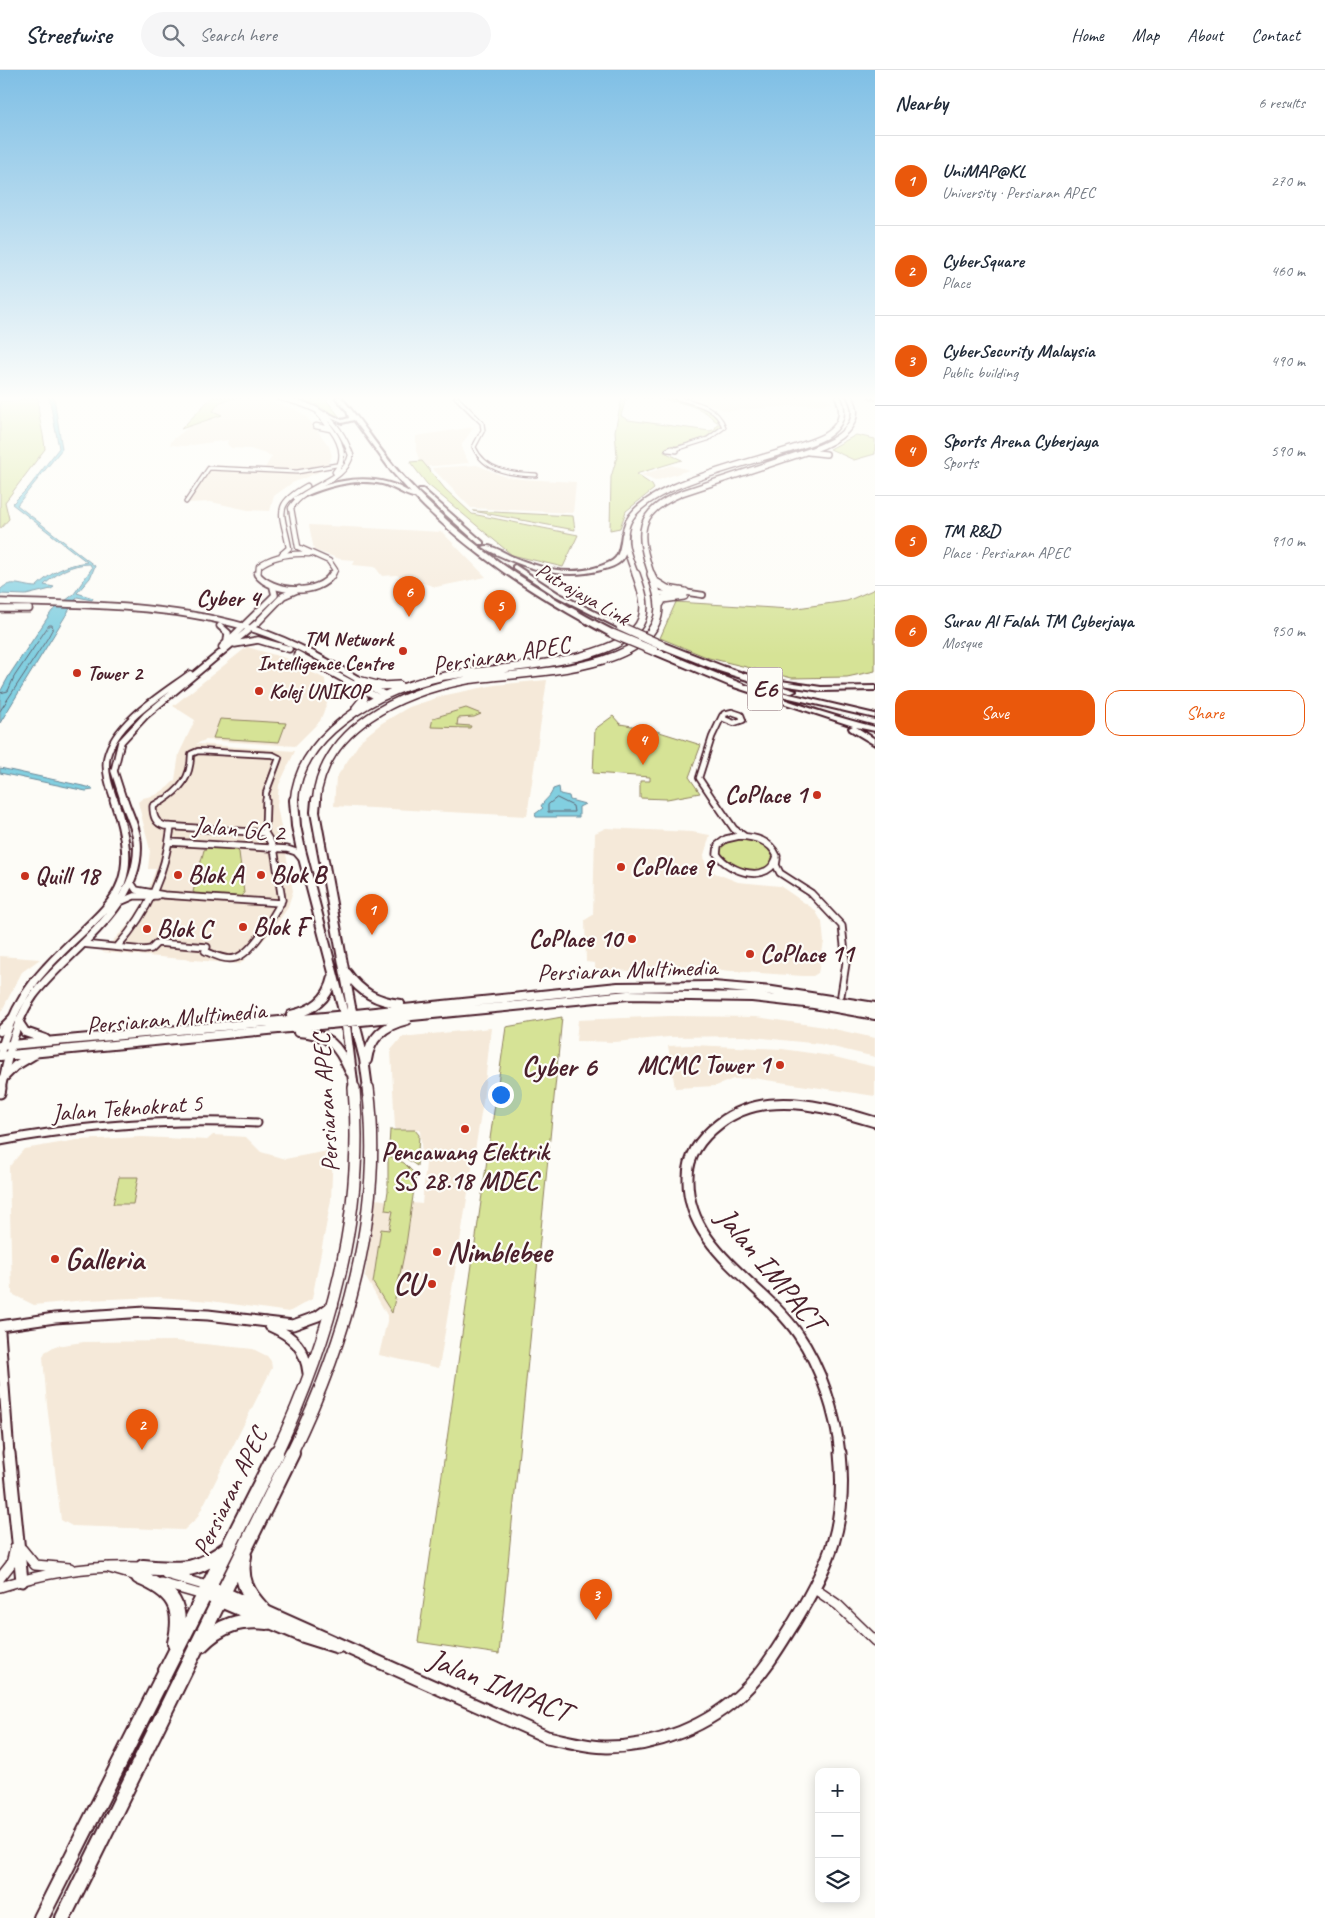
<!DOCTYPE html>
<meta charset="utf-8">
<style>
:root{--surface:#fff;--page:#f6f6f7;--text:#1f2937;--muted:#747a83;--line:#e0e1e3;--accent:#ea580c}
body{margin:0;font-family:Caveat,sans-serif;background:var(--page);color:var(--text)}
.controls{position:absolute;right:15px;bottom:15px;display:grid;overflow:hidden;border-radius:10px;box-shadow:0 2px 12px #0003}
.controls button{width:45px;height:45px;display:grid;place-items:center;padding:0;border:0;border-bottom:1px solid var(--line);background:var(--surface);color:var(--text);font:25px sans-serif}
.you{position:absolute;left:500px;top:1024px;width:18px;height:18px;margin:-12px;border:4px solid #fff;border-radius:50%;background:#1a73e8;box-shadow:0 0 0 8px #1a73e833}
.badge{display:grid;place-items:center;width:32px;height:32px;border-radius:50%;background:var(--accent);color:#fff;font-size:16px;font-weight:700}
.pin{position:absolute;translate:-50% -41px;filter:drop-shadow(0 1px 2px #0008)}
.pin::after{content:'';position:absolute;top:26px;width:18px;height:15px;background:inherit;clip-path:polygon(0 0,100% 0,50% 100%)}
.list{margin:0;padding:0;list-style:none}
h2{display:flex;justify-content:space-between;align-items:center;height:65px;margin:0;padding:0 20px;font-size:21px}
h2 small{font-size:16px;font-weight:400;color:var(--muted)}
.list li{display:grid;grid-template-columns:32px 1fr auto;gap:15px;align-items:center;box-sizing:border-box;height:90px;padding:0 20px;border-top:1px solid var(--line)}
.list b{display:block;font-size:19px;white-space:nowrap}
.list p{margin:0;font-size:16px;white-space:nowrap;color:var(--muted)}
.list em{font-size:16px;font-style:normal;color:var(--muted)}
.actions{display:flex;gap:10px;padding:15px 20px}
.actions a{flex:1;padding:11px 0;border:1px solid var(--accent);border-radius:15px;text-align:center;font-size:18px;color:var(--accent)}
.actions .main{background:var(--accent);color:#fff}
.icon{flex:none;width:28px;height:28px;fill:none;stroke:currentColor;stroke-width:2;stroke-linecap:round;stroke-linejoin:round}
.map{position:relative;flex:none;width:875px;height:1848px;overflow:hidden}
header{display:flex;align-items:center;gap:30px;box-sizing:border-box;height:70px;padding:0 25px;background:var(--surface);border-bottom:1px solid var(--line)}
header strong{font-size:24px}
nav{display:flex;gap:28px;margin-inline-start:auto;font-size:18px}
.search{width:350px;height:45px;background:var(--page);display:flex;align-items:center;gap:12px;box-sizing:border-box;padding:0 18px;border-radius:28px;color:var(--muted);font-size:19px}
main{display:flex}
aside{flex:1;background:var(--surface)}
.map>svg:first-child{display:block}
</style>
<header>
<strong>Streetwise</strong>
<div class="search"><svg class="icon" aria-label="search" viewBox="0 0 24 24"><circle cx="10" cy="10" r="6"/><path d="M15 15l6 6"/></svg>Search here</div>
<nav><a>Home</a><a>Map</a><a>About</a><a>Contact</a></nav>
</header>
<main>
<div class="map">
<svg width="875" height="1848" viewBox="0 0 875 1848">
<rect width="100%" height="100%" fill="#fdfcf7"/>
<filter id="ink" filterUnits="userSpaceOnUse"><feTurbulence type="fractalNoise" baseFrequency=".02" numOctaves="2"/><feDisplacementMap in="SourceGraphic" scale="10" xChannelSelector="R" yChannelSelector="G"/><feConvolveMatrix kernelMatrix="1 2 1 2 8 2 1 2 1" color-interpolation-filters="sRGB"/></filter>
<g filter="url(#ink)">
<path fill="#f5e9d9" d="M 234,327 L 255,327 L 295,339 L 307,347 L 329,376 L 332,386 L 324,400 L 292,413 L 274,426 L 270,441 L 248,440 L 211,432 L 184,433 L 210,395 L 265,398 L 272,386 L 250,379 L 231,378 L 227,374 L 228,370 L 185,376 L 170,375 L 172,370 L 225,330 Z
M 689,327 L 825,327 L 832,333 L 727,341 Z
M 474,357 L 462,374 L 462,380 L 469,393 L 422,397 L 416,381 L 416,366 Z
M 477,395 L 503,406 L 521,409 L 576,412 L 573,443 L 471,438 L 432,398 Z
M 671,395 L 689,400 L 655,411 L 641,405 Z
M 309,455 L 442,462 L 486,507 L 436,517 L 396,505 L 382,506 L 375,497 L 353,495 L 355,490 L 340,489 L 314,480 Z
M 247,577 L 285,588 L 325,609 L 327,633 L 320,651 L 295,676 L 205,670 L 196,674 L 295,681 L 279,715 L 277,736 L 293,821 L 287,839 L 269,864 L 240,894 L 102,882 L 131,852 L 144,831 L 156,799 L 148,799 L 150,780 L 138,732 L 143,728 L 156,725 L 168,717 L 175,710 L 179,684 L 195,650 L 173,636 Z
M 547,610 L 527,746 L 334,736 L 336,708 L 362,669 L 382,653 L 409,637 L 446,625 L 495,615 Z
M 606,758 L 692,762 L 710,765 L 704,785 L 705,793 L 715,803 L 738,812 L 780,816 L 815,840 L 822,852 L 824,872 L 818,903 L 813,906 L 803,906 L 691,898 L 631,901 L 595,899 L 595,893 L 586,892 L 585,850 L 593,845 L 595,763 Z
M 0,886 L 40,889 L 22,902 L 0,944 Z
M 670,946 L 756,947 L 825,957 L 875,968 L 875,987 L 820,974 L 745,966 L 669,967 L 615,972 L 576,971 L 578,950 Z
M 491,958 L 483,1032 L 439,1298 L 379,1285 L 388,1247 L 365,1206 L 375,1129 L 422,1134 L 426,1093 L 422,1087 L 420,1060 L 395,1059 L 391,980 L 402,967 Z
M 693,975 L 782,979 L 831,986 L 875,997 L 875,1026 L 753,1008 L 733,1009 L 716,1016 L 675,1018 L 668,976 Z
M 213,1065 L 246,1067 L 261,1082 L 285,1089 L 333,1080 L 331,1130 L 312,1229 L 289,1242 L 211,1231 L 158,1227 L 86,1230 L 34,1235 L 12,1224 L 9,1097 L 24,1079 L 77,1070 L 142,1067 L 207,1070 Z
M 175,1271 L 253,1279 L 267,1286 L 271,1291 L 272,1298 L 197,1448 L 184,1460 L 72,1456 L 61,1450 L 47,1335 L 43,1287 L 45,1282 L 55,1276 L 84,1272 Z"/>
<path fill="#d6e396" stroke="#908160" d="M 30,327 L 39,328 C 36,342 44,363 45,379 L 5,432 L 9,449 L 0,459 L 0,331 L 16,331 Z
M 212,327 L 239,327 L 220,332 L 213,341 L 222,345 L 181,359 Z
M 285,327 L 324,327 L 343,351 L 313,333 Z
M 622,327 C 654,327 700,324 721,352 L 717,352 C 712,349 709,344 705,342 C 686,330 648,327 626,327 L 621,346 L 628,350 L 710,361 L 715,359 L 717,354 L 722,354 C 711,371 683,373 665,379 L 664,382 L 682,390 L 636,404 L 652,415 L 654,419 L 626,441 L 620,458 L 610,460 L 611,407 L 617,387 L 615,361 Z
M 856,365 L 875,369 L 875,384 L 854,390 L 830,379 Z
M 422,391 L 445,419 L 472,444 L 578,465 L 563,497 L 512,485 L 427,414 L 410,392 Z
M 473,441 L 573,446 L 575,460 Z
M 875,519 L 875,601 L 847,607 L 792,608 L 709,588 L 660,568 L 676,532 L 790,539 L 847,531 Z
M 466,638 L 481,644 L 474,647 L 458,648 L 457,655 L 471,656 L 470,658 L 431,657 L 433,648 Z
M 613,646 L 620,654 L 650,659 L 701,675 L 689,707 L 700,723 L 667,729 L 640,728 L 640,711 L 650,711 L 650,707 L 593,703 L 595,659 Z
M 220,649 L 286,653 L 279,672 L 213,668 Z
M 740,768 C 753,770 766,772 773,784 L 771,793 C 754,807 733,799 720,784 L 720,778 L 727,772 Z
M 208,778 L 236,779 L 239,782 L 244,823 L 242,827 L 196,824 L 193,822 L 204,780 Z
M 562,947 L 499,1584 L 418,1572 L 506,957 Z
M 390,1060 L 415,1060 L 419,1065 L 417,1096 L 389,1076 Z
M 388,1085 L 404,1093 L 416,1105 L 406,1175 L 392,1243 L 373,1213 L 381,1159 L 389,1160 L 393,1141 L 385,1140 L 388,1121 Z
M 119,1107 L 138,1107 L 133,1134 L 113,1134 Z"/>
<path fill="#82cfe0" stroke="#6c8998" d="M 49,327 L 54,327 L 62,379 L 17,435 L 95,496 L 90,508 L 77,523 L 93,528 L 92,530 L 77,527 L 0,653 L 0,622 L 10,604 L 52,541 L 74,524 L 92,498 L 90,494 C 71,494 57,503 44,515 L 54,517 L 51,519 L 26,525 L 0,524 L 0,520 C 11,508 22,517 36,517 C 51,502 66,495 87,492 L 12,434 L 29,417 L 59,378 Z
M 0,698 L 92,718 L 93,720 L 86,721 L 0,703 Z
M 559,717 L 560,724 L 569,726 L 570,730 L 585,734 L 579,737 L 579,747 L 536,747 L 535,744 L 543,738 L 541,736 C 545,729 551,727 553,719 Z"/>
<g fill="none" stroke-linecap="round" stroke-linejoin="round">
<path stroke="#606573" stroke-width="1" d="M 0,623 L 8,621 L 14,607 L 49,555 L 52,555 L 53,558 L 47,569 L 0,641
M 557,728 L 573,736 L 574,742 L 548,742 L 548,735 Z"/>
<defs>
<path id="street-far4" d="M 456,327 L 482,353 L 483,360 L 474,377 C 485,402 512,404 536,405
M 674,327 C 694,333 716,335 724,357 L 708,369 L 676,379
M 672,378 L 676,379 L 677,381 L 667,380 Z
M 186,432 L 209,398 L 297,402 L 342,394"/>
<path id="street-far3" d="M 683,522 L 703,525
M 658,523 L 676,525
M 732,642 L 741,645 L 743,650 L 734,653 L 724,649 L 724,644 Z
M 161,732 C 181,720 191,707 191,684 L 198,681 L 273,685 L 279,688 L 266,723 L 266,732
M 715,732 L 699,708 L 712,667 L 722,646"/>
<path id="street-far2" d="M 163,730 L 153,736 C 153,746 155,753 165,756 L 265,763 L 266,730
M 714,730 L 734,759 L 744,766
M 739,766 C 755,767 770,770 777,786 C 770,815 729,803 717,784 L 718,775 L 726,769 Z
M 169,772 L 287,779 L 296,782 L 303,790
M 777,789 L 776,795 L 780,803 L 811,823 L 842,856 L 846,893 L 841,925
M 130,811 L 136,820 L 164,825 L 281,833
M 120,832 L 134,826 L 157,826
M 82,874 L 144,880 L 151,879 L 157,873 L 207,877 L 205,881 C 214,885 226,891 235,888 C 252,884 274,845 282,830 L 274,778 L 265,763
M 117,877 C 149,841 165,805 171,757"/>
<path id="street-far1" d="M 0,1071 C 85,1055 170,1049 257,1053"/>
<path id="street" d="M 22,1479 L 35,1495 L 70,1498
M 106,1497 L 140,1507
M 166,1504 L 207,1516
M 0,1508 L 11,1494 L 15,1478
M 161,1513 L 203,1525
M 0,1517 C 46,1502 93,1495 142,1497
M 815,1519 L 838,1535 L 875,1571"/>
<path id="secondary-far4" d="M 277,327 C 316,336 336,344 351,385 C 344,414 306,413 291,438 L 298,477 L 329,491 L 335,500 L 332,506
M 319,344 C 333,360 352,382 335,402
M 316,356 L 330,359
M 282,484 L 289,478 C 283,444 271,436 307,416
M 258,506 L 259,496 C 274,485 291,483 309,484"/>
<path id="secondary-far3" d="M 257,504 C 271,523 319,527 332,504
M 0,532 C 85,535 174,534 256,560 C 302,575 343,601 385,625
M 0,539 L 29,539
M 220,556 L 228,563 L 227,571
M 235,574 L 258,570 L 289,579
M 222,577 L 275,525 L 273,517
M 297,584 L 379,628
M 115,732 C 110,718 104,701 107,687 C 115,652 163,624 190,604
M 124,732 L 114,701 L 121,672 L 146,645 L 258,552 L 283,526 L 299,519"/>
<path id="secondary-far2" d="M 0,985 C 8,952 22,923 46,898 C 103,835 148,828 114,730
M 1,1019 C 8,988 14,953 33,926 C 67,880 144,836 137,770 C 136,757 128,743 124,730"/>
<path id="secondary-far1" d="M 0,1023 L 1,1018
M 0,1256 L 55,1248 L 145,1242 L 208,1245 L 293,1255 L 318,1246 L 333,1235
M 270,1256 C 293,1266 305,1278 308,1303
M 0,1262 L 9,1384
M 840,1384 C 836,1344 821,1297 798,1264 C 762,1212 686,1179 688,1107 C 688,1085 702,1067 719,1054 C 765,1018 825,1037 875,1052"/>
<path id="secondary" d="M 9,1383 L 22,1511
M 209,1516 L 547,1667 C 567,1671 587,1677 607,1677 C 656,1677 709,1656 744,1621 C 765,1601 780,1575 795,1551 C 831,1491 847,1454 840,1383
M 205,1525 L 302,1566 L 337,1577"/>
<path id="primary-far4" d="M 808,382 L 826,384
M 636,506 C 631,492 622,473 626,458 C 637,409 783,389 825,366 C 840,357 846,344 838,327
M 652,506 C 637,462 636,442 682,423 L 812,380 C 835,372 866,355 850,327"/>
<path id="primary-far3" d="M 654,511 L 667,519 L 685,522
M 660,534 L 663,529 L 684,526
M 358,610 L 381,616 L 399,615
M 354,615 L 364,628 L 356,638
M 294,732 C 296,703 311,679 332,660 C 363,632 399,616 440,607 C 484,597 625,597 642,549 C 647,534 641,518 636,504
M 316,732 C 323,657 401,622 467,610 C 512,602 658,605 659,537 C 659,526 655,515 651,504"/>
<path id="primary-far2" d="M 294,730 L 296,756 L 301,780 L 345,948 L 354,1019
M 316,730 L 315,742 L 351,937 L 364,989 L 368,1019
M 347,903 C 361,923 377,931 400,934
M 291,945 C 313,940 328,930 333,907
M 19,953 L 25,962 L 45,969
M 0,961 L 13,948
M 298,962 C 329,964 338,975 350,1002
M 0,976 L 336,946 L 618,917 L 713,916 L 772,921 L 875,937
M 0,986 L 628,925 L 752,927 L 814,934 L 875,945
M 367,990 C 370,967 385,955 407,950
M 4,1007 L 15,996 L 35,984"/>
<path id="primary-far1" d="M 276,1384 C 330,1269 365,1147 354,1018
M 291,1384 C 346,1272 384,1143 368,1018"/>
<path id="primary" d="M 244,1486 C 239,1509 247,1524 263,1540
M 143,1497 C 183,1500 195,1503 228,1478
M 139,1507 C 173,1521 184,1536 175,1573
M 201,1575 C 220,1555 240,1549 267,1552
M 41,1848 L 276,1383
M 63,1848 L 292,1383"/>
<path id="highway" d="M 335,327 L 341,327 C 364,354 382,385 407,411 C 466,475 538,522 616,562 L 616,566 L 610,566 C 539,528 470,485 415,427 C 409,428 392,416 382,414 C 353,408 325,417 298,429 L 294,429 L 294,427 C 331,410 374,399 411,423 L 392,402 L 354,350 L 342,353 L 324,345 L 324,343 L 326,342 L 342,350 L 349,348 L 347,341 Z
M 419,419 L 423,419 L 483,472 L 483,474 L 479,474 L 419,421 Z
M 625,462 L 628,464 C 627,472 628,483 622,490 C 617,496 609,498 601,500 C 569,509 538,502 507,489 C 499,485 490,482 483,477 C 490,473 504,483 511,486 C 537,497 566,506 594,498 C 618,491 619,488 622,464 Z
M 515,495 L 558,523 L 625,557 L 619,558 L 554,525 L 513,498 L 513,496 Z
M 658,573 L 664,573 L 725,597 L 796,621 L 792,623 L 789,623 L 719,601 L 658,577 Z
M 654,580 L 660,580 C 730,610 801,638 875,657 L 875,661 L 856,657 L 875,669 L 875,675 L 850,660 L 849,658 L 853,656 L 728,615 L 654,584 Z
M 781,611 L 821,617 L 875,616 L 875,620 L 821,621 L 781,615 Z
M 781,622 L 875,644 L 875,648 L 781,626 Z"/>
</defs>
<use href="#street-far4" stroke="#4a1f2b" stroke-width="5.5"/>
<use href="#street-far3" stroke="#4a1f2b" stroke-width="8"/>
<use href="#street-far2" stroke="#4a1f2b" stroke-width="9"/>
<use href="#street-far1" stroke="#4a1f2b" stroke-width="11"/>
<use href="#street" stroke="#4a1f2b" stroke-width="12"/>
<use href="#secondary-far4" stroke="#4a1f2b" stroke-width="7"/>
<use href="#secondary-far3" stroke="#4a1f2b" stroke-width="9"/>
<use href="#secondary-far2" stroke="#4a1f2b" stroke-width="11"/>
<use href="#secondary-far1" stroke="#4a1f2b" stroke-width="13"/>
<use href="#secondary" stroke="#4a1f2b" stroke-width="15"/>
<use href="#primary-far4" stroke="#4a1f2b" stroke-width="8"/>
<use href="#primary-far3" stroke="#4a1f2b" stroke-width="10"/>
<use href="#primary-far2" stroke="#4a1f2b" stroke-width="12"/>
<use href="#primary-far1" stroke="#4a1f2b" stroke-width="14"/>
<use href="#primary" stroke="#4a1f2b" stroke-width="18"/>
<use href="#highway" stroke="#4a1f2b" stroke-width="4"/>
<use href="#street-far4" stroke="#fdfcf7" stroke-width="3"/>
<use href="#street-far3" stroke="#fdfcf7" stroke-width="4.5"/>
<use href="#street-far2" stroke="#fdfcf7" stroke-width="5.5"/>
<use href="#street-far1" stroke="#fdfcf7" stroke-width="7"/>
<use href="#street" stroke="#fdfcf7" stroke-width="9"/>
<use href="#secondary-far4" stroke="#fdfcf7" stroke-width="4.5"/>
<use href="#secondary-far3" stroke="#fdfcf7" stroke-width="5.5"/>
<use href="#secondary-far2" stroke="#fdfcf7" stroke-width="7"/>
<use href="#secondary-far1" stroke="#fdfcf7" stroke-width="9"/>
<use href="#secondary" stroke="#fdfcf7" stroke-width="11"/>
<use href="#primary-far4" stroke="#fdfcf7" stroke-width="5"/>
<use href="#primary-far3" stroke="#fdfcf7" stroke-width="7"/>
<use href="#primary-far2" stroke="#fdfcf7" stroke-width="8"/>
<use href="#primary-far1" stroke="#fdfcf7" stroke-width="11"/>
<use href="#primary" stroke="#fdfcf7" stroke-width="14"/>
<use href="#highway" fill="#fdfcf7" fill-rule="evenodd"/>
<defs>
<path id="rail" d="M 869,327 L 875,330"/>
</defs>
<use href="#rail" stroke="#4a1f2b" stroke-width="2.5"/>
<use href="#rail" stroke="#fdfcf7" stroke-width="1" stroke-dasharray="3" stroke-linecap="butt"/>
<defs>
<path id="highway-bridge" d="M 621,557 L 661,575
M 613,564 L 654,581"/>
</defs>
<use href="#highway-bridge" stroke="#4a1f2b" stroke-width="11" stroke-linecap="butt"/>
<use href="#highway-bridge" stroke="#fdfcf7" stroke-width="8"/>
</g>
</g>
<linearGradient id="sky" x2="0" y2="1"><stop stop-color="#7fbfe5"/><stop offset="0.56" stop-color="#fefefb"/><stop offset="1" stop-color="#fefefb" stop-opacity="0"/></linearGradient>
<rect width="875" height="586" fill="url(#sky)"/>
<g fill="#c8321e" stroke="#fdfcf7" stroke-width="2">
<circle cx="403" cy="581" r="5"/>
<circle cx="77" cy="603" r="5"/>
<circle cx="259" cy="621" r="5"/>
<circle cx="817" cy="725" r="5"/>
<circle cx="621" cy="797" r="5"/>
<circle cx="178" cy="805" r="5"/>
<circle cx="261" cy="805" r="5"/>
<circle cx="25" cy="806" r="5"/>
<circle cx="243" cy="857" r="5"/>
<circle cx="147" cy="859" r="5"/>
<circle cx="632" cy="869" r="5"/>
<circle cx="750" cy="884" r="5"/>
<circle cx="780" cy="995" r="5"/>
<circle cx="465" cy="1059" r="5"/>
<circle cx="437" cy="1182" r="5"/>
<circle cx="55" cy="1189" r="5"/>
<circle cx="432" cy="1214" r="5"/>
</g>
<g text-anchor="middle" dominant-baseline="central" stroke-width="4.5" stroke-linejoin="round" paint-order="stroke">
<g font-size="21" fill="#4a1f2b" stroke="#fdfcf7">
<text transform="translate(583 524) rotate(30)">Putrajaya Link</text>
</g>
<g font-size="21" font-weight="bold" fill="#4a1f2b" stroke="#fdfcf7" text-anchor="start">
<text x="393" y="569" text-anchor="end">TM Network<tspan x="393" dy="24">Intelligence Centre</tspan></text>
<text x="87" y="603">Tower 2</text>
<text x="269" y="621">Kolej UNIKOP</text>
</g>
<g font-size="24" font-weight="bold" fill="#4a1f2b" stroke="#fdfcf7">
<text x="228" y="528">Cyber 4</text>
</g>
<rect fill="#fdfcf7" stroke="#806168" stroke-width="1" x="747.5" y="597.5" width="35" height="43" rx="4"/>
<g font-size="24" font-weight="bold" fill="#4a1f2b">
<text x="765" y="619">E6</text>
</g>
<g font-size="25" fill="#4a1f2b" stroke="#fdfcf7">
<text transform="translate(501 585) rotate(-9)">Persiaran APEC</text>
<text transform="translate(239 759) rotate(5)">Jalan GC 2</text>
<text transform="translate(627 900) rotate(-2)">Persiaran Multimedia</text>
<text transform="translate(176 948) rotate(-5)">Persiaran Multimedia</text>
<text transform="translate(326 1033) rotate(-94)">Persiaran APEC</text>
<text transform="translate(127 1038) rotate(-4)">Jalan Teknokrat 5</text>
<text transform="translate(230 1422) rotate(-64)">Persiaran APEC</text>
</g>
<g font-size="25" font-weight="bold" fill="#4a1f2b" stroke="#fdfcf7" text-anchor="start">
<text x="807" y="725" text-anchor="end">CoPlace 1</text>
<text x="631" y="797">CoPlace 9</text>
<text x="188" y="805">Blok A</text>
<text x="271" y="805">Blok B</text>
<text x="35" y="806">Quill 18</text>
<text x="253" y="857">Blok F</text>
<text x="157" y="859">Blok C</text>
<text x="622" y="869" text-anchor="end">CoPlace 10</text>
<text x="760" y="884">CoPlace 11</text>
<text x="770" y="995" text-anchor="end">MCMC Tower 1</text>
<text x="465" y="1082" text-anchor="middle">Pencawang Elektrik<tspan x="465" dy="29">SS 28.18 MDEC</tspan></text>
</g>
<g font-size="28" font-weight="bold" fill="#4a1f2b" stroke="#fdfcf7">
<text x="559" y="996">Cyber 6</text>
</g>
<g font-size="30" font-weight="bold" fill="#4a1f2b" stroke="#fdfcf7" text-anchor="start">
<text x="447" y="1182">Nimblebee</text>
<text x="65" y="1189">Galleria</text>
<text x="422" y="1214" text-anchor="end">CU</text>
</g>
<g font-size="30" fill="#4a1f2b" stroke="#fdfcf7">
<text transform="translate(771 1199) rotate(50)">Jalan IMPACT</text>
<text transform="translate(500 1615) rotate(22)">Jalan IMPACT</text>
</g>
</g>
</svg>
<div class="controls">
<button>+</button>
<button>−</button>
<button><svg class="icon" aria-label="layers" viewBox="0 0 24 24"><path d="M12 4l9 5-9 5-9-5zM3 14l9 5 9-5"/></svg></button>
</div>
<div class="you"></div>
<div class="pin badge" style="left:372px;top:865px">1</div>
<div class="pin badge" style="left:142px;top:1380px">2</div>
<div class="pin badge" style="left:596px;top:1550px">3</div>
<div class="pin badge" style="left:643px;top:695px">4</div>
<div class="pin badge" style="left:500px;top:561px">5</div>
<div class="pin badge" style="left:409px;top:547px">6</div>
</div>
<aside>
<h2>Nearby<small>6 results</small></h2>
<ul class="list">
<li><span class="badge">1</span><div><b>UniMAP@KL</b><p>University · Persiaran APEC</p></div><em>270 m</em></li>
<li><span class="badge">2</span><div><b>CyberSquare</b><p>Place</p></div><em>460 m</em></li>
<li><span class="badge">3</span><div><b>CyberSecurity Malaysia</b><p>Public building</p></div><em>490 m</em></li>
<li><span class="badge">4</span><div><b>Sports Arena Cyberjaya</b><p>Sports</p></div><em>590 m</em></li>
<li><span class="badge">5</span><div><b>TM R&amp;D</b><p>Place · Persiaran APEC</p></div><em>910 m</em></li>
<li><span class="badge">6</span><div><b>Surau Al Falah TM Cyberjaya</b><p>Mosque</p></div><em>950 m</em></li>
</ul>
<div class="actions"><a class="main">Save</a><a>Share</a></div>
</aside>
</main>
